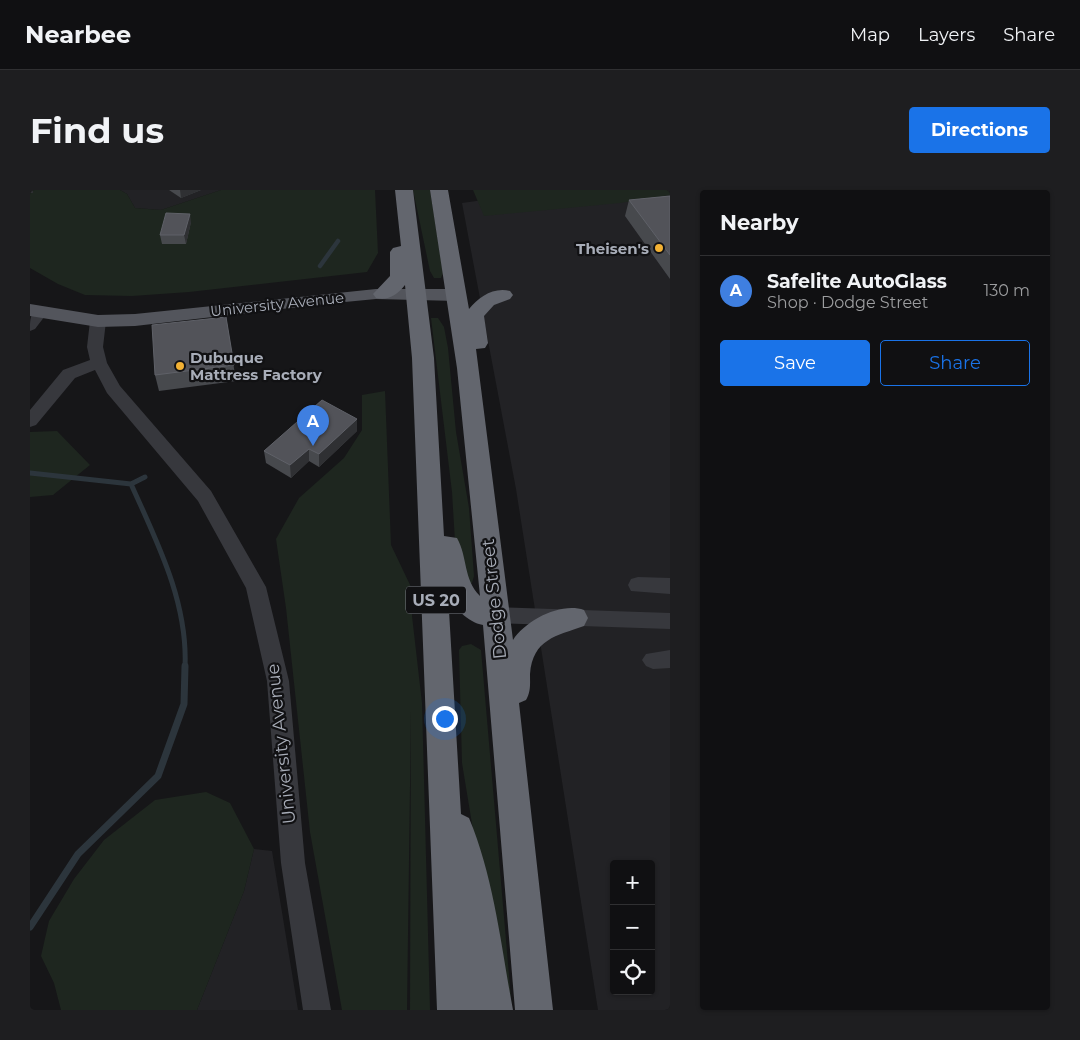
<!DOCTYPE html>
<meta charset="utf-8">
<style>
:root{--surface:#101012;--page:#1e1e20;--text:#f1f3f6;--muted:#9c9d9f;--line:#303032;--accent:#1a73e8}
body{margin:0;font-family:Montserrat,sans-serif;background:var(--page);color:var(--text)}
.controls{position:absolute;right:15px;bottom:15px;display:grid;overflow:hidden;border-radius:5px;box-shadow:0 1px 4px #0004}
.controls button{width:45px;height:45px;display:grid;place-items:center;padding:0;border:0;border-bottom:1px solid var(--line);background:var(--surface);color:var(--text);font:25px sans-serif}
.you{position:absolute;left:414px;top:528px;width:18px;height:18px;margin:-12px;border:4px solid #fff;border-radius:50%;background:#1a73e8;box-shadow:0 0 0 8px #1a73e833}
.badge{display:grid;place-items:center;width:32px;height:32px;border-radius:50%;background:var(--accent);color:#fff;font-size:16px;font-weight:700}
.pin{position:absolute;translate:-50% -41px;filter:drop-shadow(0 1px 2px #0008)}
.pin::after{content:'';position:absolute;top:26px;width:18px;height:15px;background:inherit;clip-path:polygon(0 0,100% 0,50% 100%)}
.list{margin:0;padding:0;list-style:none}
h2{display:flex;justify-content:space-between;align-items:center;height:65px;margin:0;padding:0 20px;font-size:21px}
h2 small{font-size:16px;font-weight:400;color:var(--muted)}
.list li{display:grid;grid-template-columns:32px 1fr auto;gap:15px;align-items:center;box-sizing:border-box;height:70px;padding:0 20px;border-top:1px solid var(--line)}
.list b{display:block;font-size:19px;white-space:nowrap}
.list p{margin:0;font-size:16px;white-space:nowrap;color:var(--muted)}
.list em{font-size:16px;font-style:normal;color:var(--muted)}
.actions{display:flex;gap:10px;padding:15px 20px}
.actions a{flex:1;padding:11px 0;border:1px solid var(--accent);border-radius:5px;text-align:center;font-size:18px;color:var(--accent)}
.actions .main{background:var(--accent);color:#fff}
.icon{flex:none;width:28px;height:28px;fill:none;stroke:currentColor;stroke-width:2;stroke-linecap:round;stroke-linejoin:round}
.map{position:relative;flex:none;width:640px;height:820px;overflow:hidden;border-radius:5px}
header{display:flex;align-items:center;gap:30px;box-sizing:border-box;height:70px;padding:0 25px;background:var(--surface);border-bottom:1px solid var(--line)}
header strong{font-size:24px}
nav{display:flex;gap:28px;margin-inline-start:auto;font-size:18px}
.intro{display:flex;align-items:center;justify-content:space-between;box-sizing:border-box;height:120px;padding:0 30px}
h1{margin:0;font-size:35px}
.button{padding:12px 22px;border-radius:5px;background:var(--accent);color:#fff;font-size:18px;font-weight:700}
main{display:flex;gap:30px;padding:0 30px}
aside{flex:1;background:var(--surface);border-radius:5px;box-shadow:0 1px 4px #0004}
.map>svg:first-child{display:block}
</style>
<header>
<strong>Nearbee</strong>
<nav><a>Map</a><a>Layers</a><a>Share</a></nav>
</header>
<div class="intro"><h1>Find us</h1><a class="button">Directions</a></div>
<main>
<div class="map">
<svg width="640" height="820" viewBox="0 0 640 820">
<rect width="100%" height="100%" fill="#161618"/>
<path fill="#222225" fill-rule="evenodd" d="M 90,0 L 191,0 L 131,20 L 105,18 L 97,4 Z
M 526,0 L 640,0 L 640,820 L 568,820 L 486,299 L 432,13 ZM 584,674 L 621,674 L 621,801 L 584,801 Z
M 224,659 L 242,661 L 268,820 L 167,820 L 214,701 Z"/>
<path fill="#1e261f" d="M 0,0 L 90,0 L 97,4 L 105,18 L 131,20 L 191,0 L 345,0 L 348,63 L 337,82 L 159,102 L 102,106 L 55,105 L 28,94 L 0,78 Z
M 383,0 L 400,0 L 413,83 L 411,88 L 404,88 L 400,81 Z
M 443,0 L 640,0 L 640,5 L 590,13 L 454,26 Z
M 401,128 L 408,128 L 414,137 L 418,158 L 426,242 L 439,318 L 444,386 L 442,393 L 439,393 L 426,368 L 422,302 Z
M 355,201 L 361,355 L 382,399 L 382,426 L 392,513 L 400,820 L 380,820 L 381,520 L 377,820 L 312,820 L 280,642 L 256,418 L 246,349 L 269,308 L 314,268 L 332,240 L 332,205 Z
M 27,241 L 60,275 L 23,305 L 0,307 L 0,242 Z
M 441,454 L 451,460 L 482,820 L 458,731 L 432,573 L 429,460 L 432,456 Z
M 176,602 L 200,613 L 224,659 L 214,701 L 167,820 L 31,820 L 24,793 L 11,766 L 19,731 L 44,689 L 74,650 L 125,610 Z"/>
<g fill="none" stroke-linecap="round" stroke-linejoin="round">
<path stroke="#2c353c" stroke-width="4.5" d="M 290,76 L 308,51"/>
<path stroke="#2c353c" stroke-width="5" d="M 0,283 L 101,294
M 101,294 L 115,287
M 101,294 C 127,352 158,412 155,477"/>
<path stroke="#2c353c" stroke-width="7" d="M 0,737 L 48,664 L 128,586 L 154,514 L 155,476"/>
<path fill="#37383d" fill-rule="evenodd" d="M 11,117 L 18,122 L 5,139 L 0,141 C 0,130 0,120 11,117 Z
M 68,126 L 76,131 L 73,157 L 77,173 L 90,196 L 181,301 L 236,397 L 259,491 L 275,673 L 301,820 L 273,820 L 251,673 L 237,491 L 216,398 L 168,311 L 77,203 L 65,180 L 45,188 L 6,235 L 0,237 L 0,220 L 33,180 L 60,170 L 57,157 L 60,131 Z
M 608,387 L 640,388 L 640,404 L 601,401 L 598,395 L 601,389 Z
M 466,417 L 640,423 L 640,439 L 466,433 L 459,431 L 456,425 L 459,419 Z
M 640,460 L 640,478 L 623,479 L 616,476 L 612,470 L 616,464 Z"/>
<path fill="#53555c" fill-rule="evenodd" d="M 346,99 L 427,99 L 433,101 L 436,105 L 433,109 L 427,111 L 346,109 L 294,114 L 105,136 L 68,137 L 0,126 L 0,114 L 68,125 L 105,124 Z"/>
<path fill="#63666e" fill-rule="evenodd" d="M 365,0 L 383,0 L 404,168 L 414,346 L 427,348 C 438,368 433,389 450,406 L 427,178 L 400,0 L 418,0 L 439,119 C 449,107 463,97 480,101 L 483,105 L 480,109 L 464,115 L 454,126 L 458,153 L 455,158 L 446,159 L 483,450 C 496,430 531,412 554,420 L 558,428 L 554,436 C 526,446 503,449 500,484 C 500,494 501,501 496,510 L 489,513 L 523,820 L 485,820 L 453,435 C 437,432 425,418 418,404 L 431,624 L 439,628 C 464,688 471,756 483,820 L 445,820 L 444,812 L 445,820 L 407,820 L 382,168 L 375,95 C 367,105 358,111 346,108 L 343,104 L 360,86 L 360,62 L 363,58 L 371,56 Z"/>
</g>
<path fill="#47494d" d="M 139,0 L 171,0 L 151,8 Z
M 640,6 L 640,89 L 595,26 L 599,10 Z
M 161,32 L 156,54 L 132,54 L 130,45 Z
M 196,127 L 206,191 L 129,201 L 125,185 Z
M 327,241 L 289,277 L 279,271 L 261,288 L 236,273 L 234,261 Z"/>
<path fill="#2f3033" d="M 0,0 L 3,0 L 3,3 L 0,3 Z
M 150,0 L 171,0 L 151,8 Z
M 160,24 L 161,32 L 156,54 L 154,45 Z
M 327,229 L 327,241 L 289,277 L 289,264 Z
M 279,259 L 279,271 L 261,288 L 260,275 Z"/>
<path fill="#525359" stroke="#5f6168" d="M 640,6 L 640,65 L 599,10 Z
M 136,23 L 160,24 L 154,45 L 130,45 Z
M 196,127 L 204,175 L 125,185 L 122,135 Z
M 292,210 L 327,229 L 289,264 L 279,259 L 260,275 L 234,261 Z"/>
<g fill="#f2b134" stroke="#111113" stroke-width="2">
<circle cx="629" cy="58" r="5"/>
<circle cx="150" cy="176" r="5"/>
</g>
<g text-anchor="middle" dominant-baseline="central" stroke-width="4.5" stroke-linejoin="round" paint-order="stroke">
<g font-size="15" font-weight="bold" fill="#a8adb8" stroke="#111113" text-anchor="end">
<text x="619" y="58">Theisen's</text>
<text x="160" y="167" text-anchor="start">Dubuque<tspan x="160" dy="17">Mattress Factory</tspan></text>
</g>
<g font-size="15" fill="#a8adb8" stroke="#111113">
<text transform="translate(247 114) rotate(-6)">University Avenue</text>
</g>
<rect fill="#111113" stroke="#7b7e86" stroke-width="1" x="376" y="396.5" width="60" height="27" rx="4"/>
<g font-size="16" font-weight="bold" fill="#a8adb8">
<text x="406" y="410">US 20</text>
</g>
<g font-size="18" fill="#a8adb8" stroke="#111113">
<text transform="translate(464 409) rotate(-96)">Dodge Street</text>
<text transform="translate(251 554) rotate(-96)">University Avenue</text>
</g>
</g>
</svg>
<div class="controls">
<button>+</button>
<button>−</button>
<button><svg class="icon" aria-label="locate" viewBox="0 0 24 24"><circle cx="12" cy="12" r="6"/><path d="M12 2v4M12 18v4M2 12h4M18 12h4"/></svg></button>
</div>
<div class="you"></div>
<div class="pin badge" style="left:283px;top:256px;background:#3f7fe0">A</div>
</div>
<aside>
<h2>Nearby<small></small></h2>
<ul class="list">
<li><span class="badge" style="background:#3f7fe0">A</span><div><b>Safelite AutoGlass</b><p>Shop · Dodge Street</p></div><em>130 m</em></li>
</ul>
<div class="actions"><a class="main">Save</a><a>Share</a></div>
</aside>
</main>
